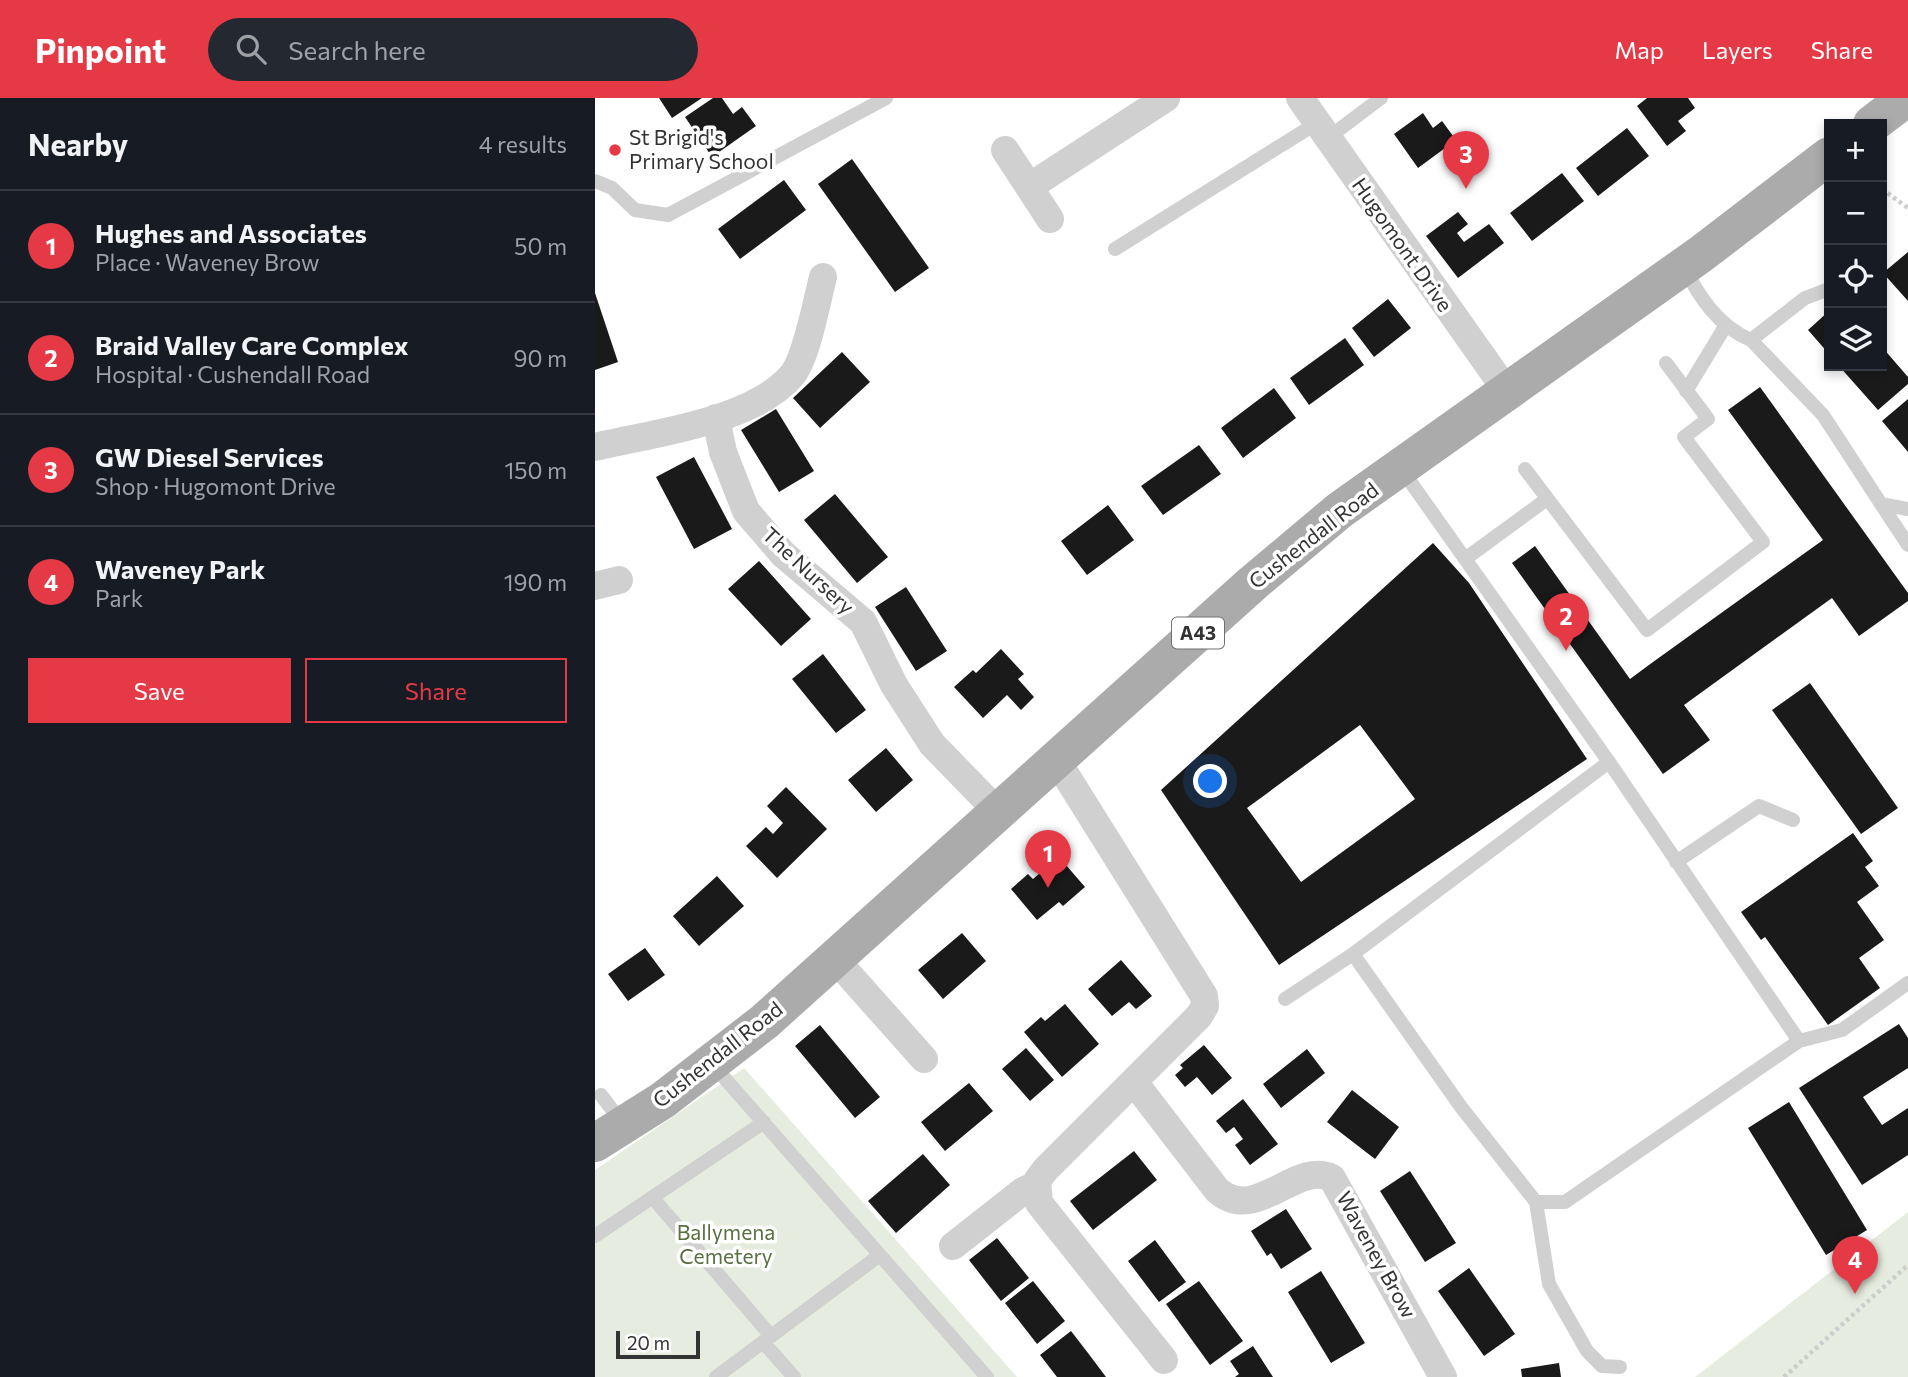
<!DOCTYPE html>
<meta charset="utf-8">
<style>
:root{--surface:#171b24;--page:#242831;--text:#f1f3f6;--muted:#9ea1a6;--line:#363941;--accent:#e63946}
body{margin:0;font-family:Commissioner,sans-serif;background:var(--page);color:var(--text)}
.controls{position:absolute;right:21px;top:21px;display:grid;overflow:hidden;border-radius:0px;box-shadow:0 4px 10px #0003}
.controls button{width:63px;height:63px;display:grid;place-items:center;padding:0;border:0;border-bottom:2px solid var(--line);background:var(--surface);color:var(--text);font:35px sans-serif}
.scale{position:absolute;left:21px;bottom:18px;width:84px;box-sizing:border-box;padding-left:7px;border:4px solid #333;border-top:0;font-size:19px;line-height:24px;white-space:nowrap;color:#333;-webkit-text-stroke:5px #fff;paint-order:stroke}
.you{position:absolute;left:616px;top:684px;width:24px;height:24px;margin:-18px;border:5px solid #fff;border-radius:50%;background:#1a73e8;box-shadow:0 0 0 10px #1a73e833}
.badge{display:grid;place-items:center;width:46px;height:46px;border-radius:50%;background:var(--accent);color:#fff;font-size:23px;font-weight:700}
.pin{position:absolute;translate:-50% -58px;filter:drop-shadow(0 2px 4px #0008)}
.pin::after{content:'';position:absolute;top:37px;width:24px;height:21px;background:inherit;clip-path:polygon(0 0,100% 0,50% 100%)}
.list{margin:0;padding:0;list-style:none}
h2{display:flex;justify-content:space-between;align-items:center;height:91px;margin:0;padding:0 28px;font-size:30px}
h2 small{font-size:23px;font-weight:400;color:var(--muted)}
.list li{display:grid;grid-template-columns:46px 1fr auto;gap:21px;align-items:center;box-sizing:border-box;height:112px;padding:0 28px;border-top:2px solid var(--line)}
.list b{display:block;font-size:26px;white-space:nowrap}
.list p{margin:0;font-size:23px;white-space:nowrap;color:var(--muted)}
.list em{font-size:23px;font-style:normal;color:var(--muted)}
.actions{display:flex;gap:14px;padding:21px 28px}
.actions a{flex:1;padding:16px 0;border:2px solid var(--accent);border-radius:0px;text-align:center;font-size:24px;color:var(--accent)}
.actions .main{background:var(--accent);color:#fff}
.icon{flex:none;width:38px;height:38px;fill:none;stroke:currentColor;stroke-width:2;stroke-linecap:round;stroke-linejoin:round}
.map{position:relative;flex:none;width:1313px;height:1279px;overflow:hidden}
header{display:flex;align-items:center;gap:42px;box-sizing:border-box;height:98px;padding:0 35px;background:var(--accent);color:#fff}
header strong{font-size:33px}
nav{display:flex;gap:38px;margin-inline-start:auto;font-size:24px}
.search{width:490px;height:63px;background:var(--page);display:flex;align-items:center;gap:18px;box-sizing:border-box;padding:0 24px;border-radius:38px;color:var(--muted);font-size:26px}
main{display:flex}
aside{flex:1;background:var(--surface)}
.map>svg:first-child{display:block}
.green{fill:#e6ecdf}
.building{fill:#1a1a1a;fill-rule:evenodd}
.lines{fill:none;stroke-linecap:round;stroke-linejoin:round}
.path{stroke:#cdcdcd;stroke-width:4.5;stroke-dasharray:3.5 3.5;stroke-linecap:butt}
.service{stroke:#d0d0d0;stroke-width:14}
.minor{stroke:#d0d0d0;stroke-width:28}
.primary{stroke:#ababab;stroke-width:38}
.poi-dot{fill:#e63946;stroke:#fff;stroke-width:2.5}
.labels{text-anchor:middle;stroke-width:7;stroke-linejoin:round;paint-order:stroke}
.shield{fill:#fff;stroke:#707070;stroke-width:2}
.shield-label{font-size:19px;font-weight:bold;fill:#333}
.poi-label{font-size:21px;fill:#333;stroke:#fff;text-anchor:start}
.street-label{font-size:21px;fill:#333;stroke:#fff}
.park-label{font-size:21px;fill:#56703f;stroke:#fff}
</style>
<header>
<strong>Pinpoint</strong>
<div class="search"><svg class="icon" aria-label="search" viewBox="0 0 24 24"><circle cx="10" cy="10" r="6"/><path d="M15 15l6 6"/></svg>Search here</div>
<nav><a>Map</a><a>Layers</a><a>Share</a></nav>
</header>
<main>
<aside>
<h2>Nearby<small>4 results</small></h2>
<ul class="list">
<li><span class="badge">1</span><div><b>Hughes and Associates</b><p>Place · Waveney Brow</p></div><em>50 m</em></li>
<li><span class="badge">2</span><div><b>Braid Valley Care Complex</b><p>Hospital · Cushendall Road</p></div><em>90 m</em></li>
<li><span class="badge">3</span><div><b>GW Diesel Services</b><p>Shop · Hugomont Drive</p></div><em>150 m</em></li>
<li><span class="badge">4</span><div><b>Waveney Park</b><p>Park</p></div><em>190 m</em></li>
</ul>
<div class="actions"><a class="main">Save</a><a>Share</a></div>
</aside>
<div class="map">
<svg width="1313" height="1279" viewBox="0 0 1313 1279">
<rect width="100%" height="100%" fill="#fff"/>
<path class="green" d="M149 970 422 1279H0V1072Z
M1313 1114V1279H1100Z"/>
<path class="building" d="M64 0H107L77 20Z
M118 0H127L138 16 147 9 161 28 117 59 90 19Z
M1052 0H1093L1100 10 1083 23 1091 33 1072 48 1042 8Z
M828 15 838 30 847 23 861 42 823 70 799 36Z
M1032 30 1054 58 1003 98 981 70Z
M257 61 334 170 300 194 223 86Z
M967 75 989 103 937 143 915 115Z
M189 82 211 112 145 161 123 131Z
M863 114 873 126 862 135 869 144 894 126 909 145 863 180 831 138Z
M1313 154V203L1288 175Z
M0 195 23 264 0 272Z
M793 201 816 230 779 259 757 230Z
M1234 213V256L1213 232Z
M750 240 769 267 714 307 695 280Z
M1287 249 1313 279V286L1283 312 1244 268H1287Z
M247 254 275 284 225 330 198 300Z
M1165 289 1313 495V503L1264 538 1237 500 1089 607 1115 642 1068 676 917 465 940 448 1035 581 1058 564 1228 442 1133 312Z
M679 290 701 320 648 360 626 330Z
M1313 301V354L1287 323Z
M181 311 219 373 184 394 146 332Z
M604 347 626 376 568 417 546 388Z
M99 359 137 431 99 451 61 379Z
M240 396 293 459 262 485 209 422Z
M513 407 539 442 492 477 466 443Z
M838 445 874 485 992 661 684 867 566 692ZM765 627 820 701 706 784 652 710Z
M164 463 216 521 186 548 133 491Z
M311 489 352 553 321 573 280 509Z
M406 551 429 576 423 581 439 599 426 612 412 597 388 620 359 589 378 572 381 575Z
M228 556 271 612 241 635 197 581Z
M1215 585 1303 710 1266 736 1177 612Z
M291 650 318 682 281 714 253 682Z
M191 689 232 731 182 780 151 748 171 729 178 736 188 725 172 708Z
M1258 735 1278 763 1270 769 1284 788 1262 804 1289 842 1264 860 1285 890 1233 927 1170 839 1166 842 1146 814Z
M464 759 490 789 468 808 464 804 442 822 416 791 433 776 438 781Z
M122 778 149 808 104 848 78 818Z
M367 835 391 863 348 901 323 872Z
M50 850 70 877 33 903 13 876Z
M526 862 557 898 541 911 534 904 517 918 493 891Z
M470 906 504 946 467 979 429 934 446 919 450 923Z
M1304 926 1313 940V970L1268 999 1287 1027 1313 1010V1057L1267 1087 1204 990Z
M225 927 285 999 260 1020 200 948Z
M609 947 637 980 617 997 602 979 590 989 580 977 588 970 585 967Z
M431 950 459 982 435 1003 407 971Z
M712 951 730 975 686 1010 668 986Z
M374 985 398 1013 350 1053 326 1024Z
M757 992 804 1029 780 1061 732 1024Z
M648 1001 683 1046 655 1067 640 1047 648 1041 639 1029 631 1035 621 1023Z
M1194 1004 1272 1132 1231 1157 1153 1030Z
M539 1053 562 1082 498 1132 475 1103Z
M328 1056 355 1087 301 1135 273 1103Z
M815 1073 861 1145 830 1164 785 1093Z
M691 1111 717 1151 686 1171 676 1155 672 1158 656 1133Z
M402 1140 434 1180 406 1203 374 1162Z
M560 1142 591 1184 564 1204 533 1163Z
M874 1170 920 1236 889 1258 843 1193Z
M726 1173 770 1245 736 1265 693 1194Z
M438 1183 470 1223 442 1246 410 1205Z
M604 1183 648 1243 615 1267 571 1206Z
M476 1233 493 1255 511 1279H462L445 1257Z
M658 1248 678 1279H640L644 1276 635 1263Z
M964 1265 966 1279H927L926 1271Z"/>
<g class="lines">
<path class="path" d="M1287 91 1313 110
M1189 1279 1313 1167"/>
<path class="service" d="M733 40 786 0
M0 83 17 90 40 112 73 117 291 0
M520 151 722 25
M1089 169C1104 199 1124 229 1156 242L1228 317 1286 406 1313 411
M1156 242 1210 200 1234 191
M1091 293 1131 227
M930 371 1052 532 1168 444 1089 339 1113 321 1071 265
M807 372 1014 664 1204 943 1247 932 1313 885
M1286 406 1313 447
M870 461 952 401
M1081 764 1164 708 1198 722
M758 856 866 1009 941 1104 954 1186 992 1253 1007 1268 1025 1269
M690 901 758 856 1014 664
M118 967 392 1279
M6 997 28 1026
M58 1100 176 1238
M941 1104H970L1204 943
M0 1138 169 1024
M168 1244 199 1279
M121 1279 285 1157"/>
<path class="minor" d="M705 0 911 292
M410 52 455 121
M434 89 571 0
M121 320 128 354 151 413 188 456 268 524 299 587 337 646 404 715
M0 349C58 335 159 324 198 276 212 258 222 202 228 179
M0 488 24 482
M462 663 609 898 610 908 604 918 450 1072 442 1083 444 1105 569 1262
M240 861 329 961
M539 984 622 1092C661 1127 700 1062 737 1080L848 1279
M358 1148 428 1093 441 1087"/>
<path class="primary" d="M1277 26 1311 0
M0 1045 68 1002 169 924 658 485 745 412 1106 156 1234 58"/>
</g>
<circle class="poi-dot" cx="20" cy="52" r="7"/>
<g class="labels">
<rect class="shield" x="577" y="519.5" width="52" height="31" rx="5"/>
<g class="shield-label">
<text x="603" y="542">A43</text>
</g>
<g class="poi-label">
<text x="34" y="47">St Brigid's<tspan x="34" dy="24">Primary School</tspan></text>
</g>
<g class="street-label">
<text transform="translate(807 147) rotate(55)" y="7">Hugomont Drive</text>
<text transform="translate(719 438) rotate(-38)" y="7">Cushendall Road</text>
<text transform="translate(213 473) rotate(43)" y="7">The Nursery</text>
<text transform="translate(123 957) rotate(-38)" y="7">Cushendall Road</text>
<text transform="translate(781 1157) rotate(61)" y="7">Waveney Brow</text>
</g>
<g class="park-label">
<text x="131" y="1142">Ballymena<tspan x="131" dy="24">Cemetery</tspan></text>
</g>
</g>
</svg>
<div class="controls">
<button>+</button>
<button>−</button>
<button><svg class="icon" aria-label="locate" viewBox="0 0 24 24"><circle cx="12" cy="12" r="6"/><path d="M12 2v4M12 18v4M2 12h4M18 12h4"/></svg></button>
<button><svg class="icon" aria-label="layers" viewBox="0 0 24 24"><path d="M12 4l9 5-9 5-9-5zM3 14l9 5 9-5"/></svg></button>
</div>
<div class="scale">20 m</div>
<div class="you"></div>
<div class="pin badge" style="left:453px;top:790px">1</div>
<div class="pin badge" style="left:971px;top:553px">2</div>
<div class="pin badge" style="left:871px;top:91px">3</div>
<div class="pin badge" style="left:1260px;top:1196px">4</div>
</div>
</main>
